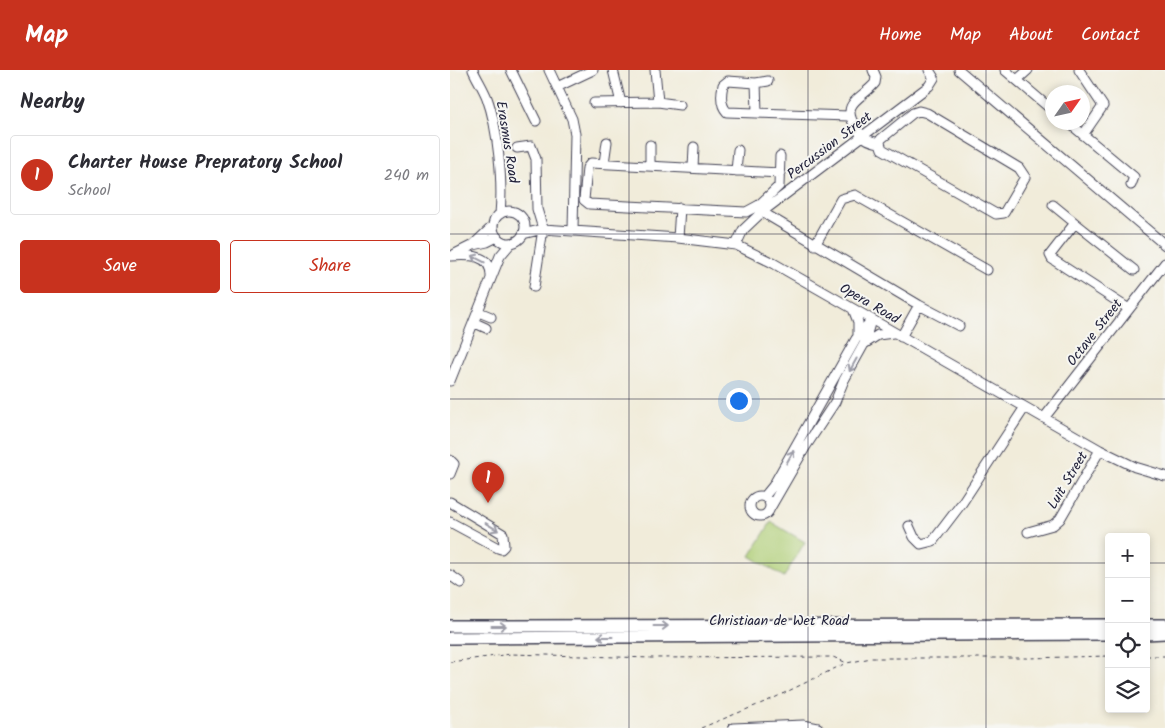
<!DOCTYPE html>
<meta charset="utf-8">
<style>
:root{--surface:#fff;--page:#f2f2f3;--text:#2b2b33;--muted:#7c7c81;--line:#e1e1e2;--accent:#c8321e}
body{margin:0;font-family:Kalam,sans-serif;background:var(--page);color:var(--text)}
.controls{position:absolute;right:15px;bottom:15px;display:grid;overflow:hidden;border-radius:5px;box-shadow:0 2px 8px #0003}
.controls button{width:45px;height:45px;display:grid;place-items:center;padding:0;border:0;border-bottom:1px solid var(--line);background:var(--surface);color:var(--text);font:25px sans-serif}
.compass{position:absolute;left:595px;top:15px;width:45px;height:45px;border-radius:50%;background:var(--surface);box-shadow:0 2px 8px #0003;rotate:56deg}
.you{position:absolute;left:288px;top:330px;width:18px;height:18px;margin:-12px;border:4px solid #fff;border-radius:50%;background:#1a73e8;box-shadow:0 0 0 8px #1a73e833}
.badge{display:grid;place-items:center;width:32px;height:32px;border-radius:50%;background:var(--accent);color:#fff;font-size:16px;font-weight:700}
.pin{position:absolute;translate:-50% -41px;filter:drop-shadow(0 1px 2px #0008)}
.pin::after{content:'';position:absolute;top:26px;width:18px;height:15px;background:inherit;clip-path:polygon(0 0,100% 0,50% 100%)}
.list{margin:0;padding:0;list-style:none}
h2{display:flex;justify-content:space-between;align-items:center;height:65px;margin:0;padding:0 20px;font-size:21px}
h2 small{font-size:16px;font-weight:400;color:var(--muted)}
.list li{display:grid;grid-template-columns:32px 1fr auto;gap:15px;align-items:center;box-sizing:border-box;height:80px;margin:0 10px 10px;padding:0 10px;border:1px solid var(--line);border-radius:5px}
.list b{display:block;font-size:19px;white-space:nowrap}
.list p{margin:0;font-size:16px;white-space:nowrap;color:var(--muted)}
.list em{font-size:16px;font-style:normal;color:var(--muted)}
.actions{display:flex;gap:10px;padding:15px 20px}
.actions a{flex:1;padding:11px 0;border:1px solid var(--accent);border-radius:5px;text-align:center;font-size:18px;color:var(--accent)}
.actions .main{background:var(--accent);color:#fff}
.icon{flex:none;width:28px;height:28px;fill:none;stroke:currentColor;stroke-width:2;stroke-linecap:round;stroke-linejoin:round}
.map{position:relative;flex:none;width:715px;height:658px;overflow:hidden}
header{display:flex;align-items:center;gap:30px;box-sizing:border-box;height:70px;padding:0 25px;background:var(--accent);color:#fff}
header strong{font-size:24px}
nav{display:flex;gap:28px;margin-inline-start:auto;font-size:18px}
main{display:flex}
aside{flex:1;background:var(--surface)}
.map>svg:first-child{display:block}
.green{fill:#aecd74;stroke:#687858}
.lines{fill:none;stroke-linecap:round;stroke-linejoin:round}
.minor-casing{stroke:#414053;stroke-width:11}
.major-casing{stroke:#414053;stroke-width:14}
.path{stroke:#414053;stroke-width:1;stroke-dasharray:4 4;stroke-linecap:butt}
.minor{stroke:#fff;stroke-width:9}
.major{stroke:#fff;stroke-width:11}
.oneway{stroke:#9c9ca7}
.grid{fill:none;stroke:#22223b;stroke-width:1;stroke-opacity:0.55}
.labels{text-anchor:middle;stroke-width:4;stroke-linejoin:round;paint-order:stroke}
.street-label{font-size:14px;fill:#22223b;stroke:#f6f6f2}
</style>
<header>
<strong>Map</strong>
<nav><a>Home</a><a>Map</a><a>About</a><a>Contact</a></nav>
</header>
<main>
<aside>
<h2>Nearby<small></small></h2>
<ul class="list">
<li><span class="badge">1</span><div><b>Charter House Prepratory School</b><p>School</p></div><em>240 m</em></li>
</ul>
<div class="actions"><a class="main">Save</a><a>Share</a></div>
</aside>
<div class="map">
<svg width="715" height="658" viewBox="0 0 715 658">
<rect width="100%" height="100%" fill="#f6f6f2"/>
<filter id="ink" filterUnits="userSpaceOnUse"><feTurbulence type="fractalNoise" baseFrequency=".02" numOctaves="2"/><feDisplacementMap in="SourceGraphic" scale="10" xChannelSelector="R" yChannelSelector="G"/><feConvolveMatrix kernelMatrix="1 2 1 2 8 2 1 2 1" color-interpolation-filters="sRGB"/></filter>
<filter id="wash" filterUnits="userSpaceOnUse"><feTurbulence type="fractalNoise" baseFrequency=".0096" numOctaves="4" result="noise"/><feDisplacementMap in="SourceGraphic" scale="20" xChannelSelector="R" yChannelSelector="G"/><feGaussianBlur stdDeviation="1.12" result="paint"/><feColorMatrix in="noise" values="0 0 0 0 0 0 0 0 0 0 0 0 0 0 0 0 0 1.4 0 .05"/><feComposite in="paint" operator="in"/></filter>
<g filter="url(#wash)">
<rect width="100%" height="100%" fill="#f1ecda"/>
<path class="green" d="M321 452 355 472 334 507 300 486Z"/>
</g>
<g filter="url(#ink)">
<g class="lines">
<defs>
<path id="minor" d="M23 0C27 9 33 18 37 28 48 58 53 112 50 144
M61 0 86 51
M99 0 122 49 125 64 123 160
M163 0 171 33
M205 0 208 32
M423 0 426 7 425 13C412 29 390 32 405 56 412 67 417 71 430 73L432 79 546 144 554 143 575 107 569 98 477 43 469 41 463 43 431 69 430 73
M509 0 715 175
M555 0 602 40
M629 0 653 36 633 65
M567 10 578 0
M306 13 278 11 273 15C271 24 270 35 277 42L399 46
M107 17 143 0
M144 33 208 32 230 35
M307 42 306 13 318 11
M618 52 684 107 681 115
M67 78 81 76 86 89 87 139 93 159 84 217
M154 93 157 72
M200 96V75
M243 98 244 77
M286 101 288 80
M330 103 141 93 137 98 134 130 139 134 296 142 309 135 329 116 330 86
M603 135 625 153
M43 157a16 16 0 1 1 32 0a16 16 0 1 1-32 0Z
M312 142 469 235 509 256
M73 164 93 159 228 168 286 175 323 193 650 380 685 397 715 406
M228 168 230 138
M24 175 37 172 47 167
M286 175 293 160 312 142 479 16 484 8 479 0
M365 175 391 129 405 125 537 200
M5 184 23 175 43 156
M0 186C17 185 42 183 41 207
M403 239 408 252V267
M679 239 602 189 600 185 625 153 684 200
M29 242 41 247
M25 253 36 258
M451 267 469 235
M414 274 428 265 443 263
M0 311 50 186 61 173
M594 348 715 193
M0 390 4 394 0 404
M300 436a10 10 0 1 1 20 0a10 10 0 1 1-20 0Z
M314 427 323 416 406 269 418 254
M0 432 53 464 54 476 51 479 48 478 0 452
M319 440 356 376 385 332 394 310 414 274 421 250
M459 456 464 467 471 474 483 471 512 433 575 337
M578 462 603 455 610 449 650 380
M0 505 11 513
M283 658 353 655 368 658"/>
<path id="major" d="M696 555H715
M0 556 659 555
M696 564 715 563
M0 568 659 564"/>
</defs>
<use href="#minor" class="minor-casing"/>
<use href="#major" class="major-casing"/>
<path class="path" d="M696 586H715
M0 592 61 584 202 588 383 587 397 593 421 588H578L659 586
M251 658 322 629 396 593"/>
<use href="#minor" class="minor"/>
<use href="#major" class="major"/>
</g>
<defs><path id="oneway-shaft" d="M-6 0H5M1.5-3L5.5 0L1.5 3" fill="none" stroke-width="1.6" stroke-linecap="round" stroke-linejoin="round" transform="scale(1.25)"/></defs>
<g class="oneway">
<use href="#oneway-shaft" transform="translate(28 189) rotate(-153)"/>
<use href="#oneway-shaft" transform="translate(403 295) rotate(119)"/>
<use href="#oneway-shaft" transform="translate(340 387) rotate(-61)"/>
<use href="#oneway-shaft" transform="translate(42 457) rotate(31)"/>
<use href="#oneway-shaft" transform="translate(49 556)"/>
<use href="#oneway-shaft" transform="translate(211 556)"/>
<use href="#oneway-shaft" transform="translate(155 567) rotate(-180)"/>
</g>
</g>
<path class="grid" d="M179 0V658M358 0V658M536 0V658M0 164H715M0 329H715M0 493H659M696 493H715"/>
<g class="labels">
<g class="street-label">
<text transform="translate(58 72) rotate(81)" y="5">Erasmus Road</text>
<text transform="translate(379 75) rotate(-37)" y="5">Percussion Street</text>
<text transform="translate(420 233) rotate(30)" y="5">Opera Road</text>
<text transform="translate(644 262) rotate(-52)" y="5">Octave Street</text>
<text transform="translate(617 410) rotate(-59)" y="5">Luit Street</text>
<text x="329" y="555">Christiaan de Wet Road</text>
</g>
</g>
</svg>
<div class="controls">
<button>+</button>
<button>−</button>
<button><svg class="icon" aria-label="locate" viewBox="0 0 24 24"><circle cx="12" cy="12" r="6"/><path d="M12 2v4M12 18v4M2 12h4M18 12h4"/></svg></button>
<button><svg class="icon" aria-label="layers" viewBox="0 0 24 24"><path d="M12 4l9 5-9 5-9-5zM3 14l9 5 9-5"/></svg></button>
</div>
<svg class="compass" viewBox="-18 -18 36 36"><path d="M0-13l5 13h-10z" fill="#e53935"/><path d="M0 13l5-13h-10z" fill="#7c7c81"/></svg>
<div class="you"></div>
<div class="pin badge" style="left:38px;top:433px">1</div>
</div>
</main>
